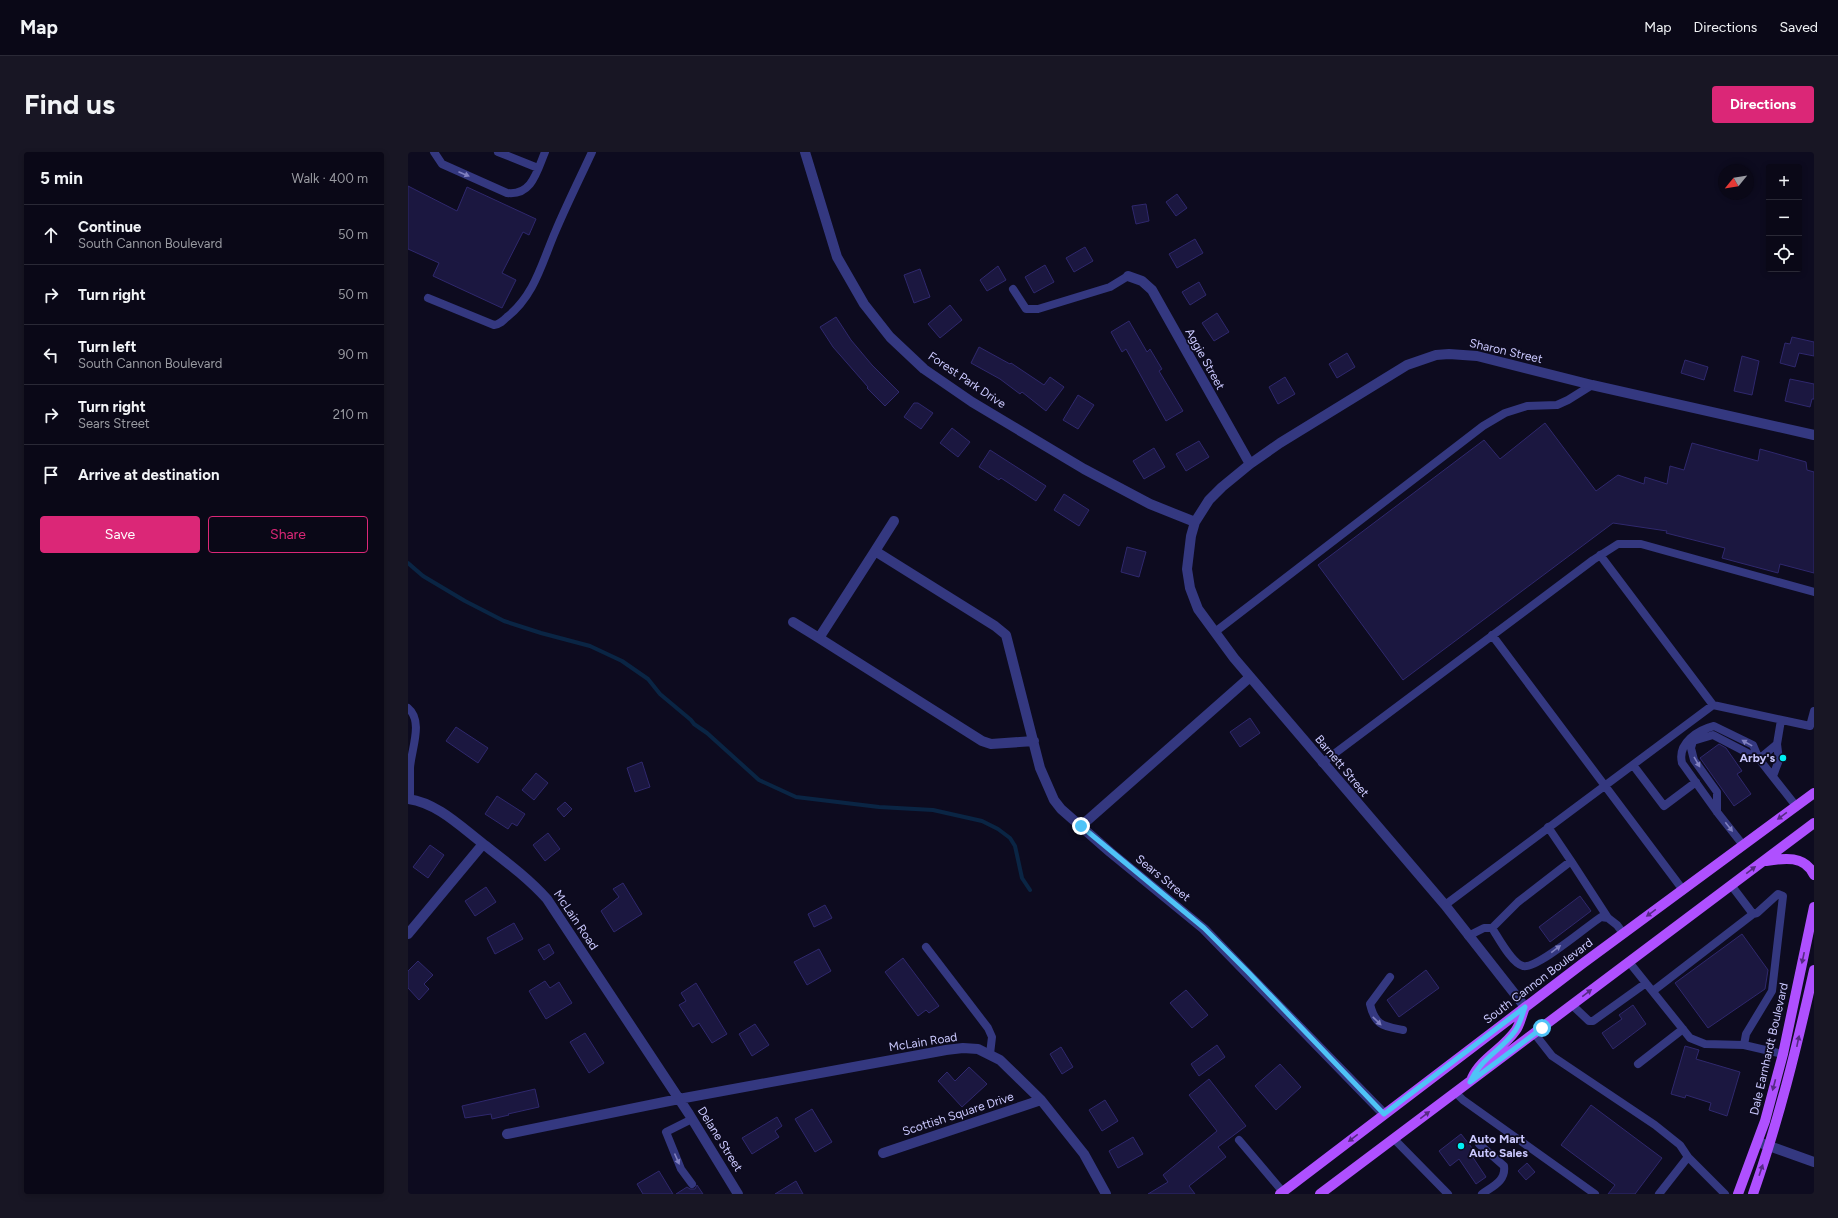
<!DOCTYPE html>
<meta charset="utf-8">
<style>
:root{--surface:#0a0817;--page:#181624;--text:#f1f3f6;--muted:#999aa1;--line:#2a2936;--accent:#db2777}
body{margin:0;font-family:Figtree,sans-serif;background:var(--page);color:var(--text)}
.controls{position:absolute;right:12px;top:12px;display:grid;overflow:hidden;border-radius:4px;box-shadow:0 2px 6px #0003}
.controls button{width:36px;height:36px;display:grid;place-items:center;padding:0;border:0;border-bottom:1px solid var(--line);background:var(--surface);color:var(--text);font:20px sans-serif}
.compass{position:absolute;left:1310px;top:12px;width:36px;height:36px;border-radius:50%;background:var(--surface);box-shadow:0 2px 6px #0003;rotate:240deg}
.stop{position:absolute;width:12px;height:12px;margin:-9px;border:3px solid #4fc3f7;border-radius:50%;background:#fff}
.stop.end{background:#4fc3f7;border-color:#fff;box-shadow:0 1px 4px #0008}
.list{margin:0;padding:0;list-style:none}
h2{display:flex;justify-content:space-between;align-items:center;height:52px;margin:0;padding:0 16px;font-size:17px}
h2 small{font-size:13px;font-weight:400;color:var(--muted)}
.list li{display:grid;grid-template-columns:26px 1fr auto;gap:12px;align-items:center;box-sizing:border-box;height:60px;padding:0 16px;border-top:1px solid var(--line)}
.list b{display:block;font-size:15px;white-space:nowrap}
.list p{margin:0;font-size:13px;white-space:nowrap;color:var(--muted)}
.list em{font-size:13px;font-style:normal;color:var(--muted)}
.actions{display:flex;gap:8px;padding:12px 16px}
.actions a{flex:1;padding:9px 0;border:1px solid var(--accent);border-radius:4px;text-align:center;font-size:14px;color:var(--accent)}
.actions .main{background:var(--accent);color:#fff}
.icon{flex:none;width:22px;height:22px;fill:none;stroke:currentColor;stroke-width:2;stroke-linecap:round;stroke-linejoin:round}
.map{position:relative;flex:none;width:1406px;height:1042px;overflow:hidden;border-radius:4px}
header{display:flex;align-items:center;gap:24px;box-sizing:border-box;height:56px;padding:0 20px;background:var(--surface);border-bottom:1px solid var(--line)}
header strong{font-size:19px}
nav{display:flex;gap:22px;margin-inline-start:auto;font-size:14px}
.intro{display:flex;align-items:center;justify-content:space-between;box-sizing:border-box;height:96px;padding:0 24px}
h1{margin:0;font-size:28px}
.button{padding:10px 18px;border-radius:4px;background:var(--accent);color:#fff;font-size:14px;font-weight:700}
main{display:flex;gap:24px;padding:0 24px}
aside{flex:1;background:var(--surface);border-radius:4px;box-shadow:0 2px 6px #0003}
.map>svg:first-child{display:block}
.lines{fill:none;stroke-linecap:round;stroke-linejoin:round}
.stream{stroke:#0a2544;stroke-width:4}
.building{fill:#1b1740;stroke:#2f286d}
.lane{stroke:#343880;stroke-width:8}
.street{stroke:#343880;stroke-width:10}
.primary{stroke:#af50ff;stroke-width:10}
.oneway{fill:#8080c0}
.oneway2{fill:#562a84}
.route{stroke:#4fc3f7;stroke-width:5}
.poi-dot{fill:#00f0f4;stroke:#0d0b1f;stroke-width:1.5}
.labels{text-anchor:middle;stroke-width:3.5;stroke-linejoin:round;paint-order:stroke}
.street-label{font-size:12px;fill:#cbc9ff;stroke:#0d0b1f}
.poi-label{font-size:12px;font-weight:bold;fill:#cbc9ff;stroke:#0d0b1f;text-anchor:end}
</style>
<header>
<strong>Map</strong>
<nav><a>Map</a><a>Directions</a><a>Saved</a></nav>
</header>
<div class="intro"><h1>Find us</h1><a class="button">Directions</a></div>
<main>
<aside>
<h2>5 min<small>Walk · 400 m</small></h2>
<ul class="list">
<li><svg class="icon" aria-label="ahead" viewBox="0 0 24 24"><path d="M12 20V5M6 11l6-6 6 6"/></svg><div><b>Continue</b><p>South Cannon Boulevard</p></div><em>50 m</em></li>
<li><svg class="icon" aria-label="right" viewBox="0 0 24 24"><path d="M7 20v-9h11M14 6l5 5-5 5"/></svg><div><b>Turn right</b></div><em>50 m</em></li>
<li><svg class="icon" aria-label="left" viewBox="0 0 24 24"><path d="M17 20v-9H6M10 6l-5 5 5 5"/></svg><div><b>Turn left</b><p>South Cannon Boulevard</p></div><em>90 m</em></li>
<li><svg class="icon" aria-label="right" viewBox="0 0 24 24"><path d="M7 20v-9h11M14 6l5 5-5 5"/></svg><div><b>Turn right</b><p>Sears Street</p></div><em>210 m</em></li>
<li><svg class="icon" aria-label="arrive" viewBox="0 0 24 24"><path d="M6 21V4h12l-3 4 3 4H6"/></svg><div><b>Arrive at destination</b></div></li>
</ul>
<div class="actions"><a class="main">Save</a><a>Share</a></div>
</aside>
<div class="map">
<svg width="1406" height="1042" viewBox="0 0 1406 1042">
<rect width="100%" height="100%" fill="#0d0b1f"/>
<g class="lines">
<path class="stream" d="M0 411 15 424 57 449 96 469 133 481 182 494 214 509 240 527 252 542 283 568 286 572 299 581 351 628 388 645 471 655 525 658 574 669 590 677 602 686 607 694 614 726 622 738"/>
</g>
<path class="building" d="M0 34 49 59 59 35 128 67 121 83 115 80 94 121 108 128 94 156 25 124 31 111 0 97Z
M769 42 779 56 768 64 758 50Z
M738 52 741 69 728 72 724 54Z
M787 87 795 101 769 116 761 102Z
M677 95 685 109 666 120 658 106Z
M637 113 646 130 626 141 617 125Z
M590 114 598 128 579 139 572 128Z
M512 117 522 145 506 151 496 123Z
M791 130 798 143 782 153 774 140Z
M542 153 554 168 532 186 520 172Z
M809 161 821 180 806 189 794 171Z
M428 165 443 188 464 213 491 240 477 254 459 236 460 235 425 195 412 175Z
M721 169 739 200 742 197 754 217 751 219 775 259 758 269 718 197 714 200 703 180Z
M1384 185 1406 190V204L1391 201 1387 215 1372 211 1377 191 1382 192Z
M571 195 602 212 603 211 636 233 642 225 656 235 638 259 614 240 612 242 592 227 563 211Z
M939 201 947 215 929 226 921 212Z
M1334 204 1351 209 1344 243 1326 239Z
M1277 208 1300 215 1296 228 1273 221Z
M877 225 887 242 870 252 861 235Z
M1382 227 1406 232V247H1404L1402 255 1377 249Z
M670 243 686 253 670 277 655 268Z
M506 251H510L525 261 513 277 496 265Z
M1137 271 1188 339 1210 323 1236 332 1237 325 1259 332 1262 314 1276 318 1284 291 1350 309 1352 297 1398 310 1399 318 1406 320V421L1372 412 1370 421 1314 406 1317 396 1258 381 1259 379 1205 371 995 528 910 413 1076 288 1092 307Z
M544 276 562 290 550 305 532 291Z
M791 289 801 305 778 319 768 302Z
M746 296 757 315 736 327 725 309Z
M582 298 638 334 628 349 593 326 591 328 571 315Z
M656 342 681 358 671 374 646 358Z
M719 395 738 400 731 425 713 420Z
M842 566 852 581 832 595 822 580Z
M48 575 80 596 70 611 38 589Z
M1311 592 1318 596 1334 619 1329 622 1343 642 1326 654 1292 606Z
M234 610 242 635 227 640 219 616Z
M128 621 140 631 126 648 114 638Z
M89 644 117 662 109 674 104 671 100 677 77 662Z
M157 650 164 657 156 665 149 657Z
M140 681 152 697 137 709 125 693Z
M22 693 36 703 20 726 5 715Z
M215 731 234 762 206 780 193 759 211 745 205 737Z
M78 735 88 750 67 764 57 749Z
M1172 744 1183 759 1142 790 1131 775Z
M417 753 424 766 406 775 400 762Z
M106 771 115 787 87 802 79 786Z
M1334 782 1360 818 1357 837 1300 876 1267 831Z
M141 792 146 801 136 808 130 798Z
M411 797 423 819 399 833 386 810Z
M495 806 531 854 521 861 518 858 510 864 477 820Z
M10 809 25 823 16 832 21 837 11 848 0 836V819Z
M1018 818 1031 836 991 865 979 848Z
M137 829 142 836 151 830 164 851 138 867 121 839Z
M288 831 319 882 304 891 291 871 285 875 271 853 278 849 273 841Z
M778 838 800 863 784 876 762 851Z
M1225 853 1238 872 1205 897 1194 881 1214 867 1211 863Z
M347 872 361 893 344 904 331 882Z
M177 881 196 911 181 921 162 890Z
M809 893 817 905 791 924 783 912Z
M1277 894 1291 898 1288 907 1332 920 1319 964 1301 958 1303 951 1278 943 1277 946 1263 942Z
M653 895 665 915 654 922 642 902Z
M872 912 893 935 868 958 847 934Z
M561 915 579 932 554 955 530 929 539 920 547 929Z
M801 927 838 974 810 995 818 1005 781 1034 787 1042H740L760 1030 755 1023 809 979 781 943Z
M127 937 131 955 100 962 101 963 84 967 83 962 57 966 54 954Z
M697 948 710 969 694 979 681 958Z
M1183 953 1254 1006 1227 1042H1200L1207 1033 1153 993Z
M404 957 424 990 407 1000 387 967Z
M369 965 374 974 367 979 371 985 344 1002 334 986Z
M1053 982 1068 1001 1064 1004 1078 1025 1068 1032 1051 1007 1042 1014 1031 999Z
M725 985 735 1002 710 1016 701 999Z
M1119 1011 1127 1020 1118 1028 1110 1019Z
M251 1019 265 1042H235L229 1032Z
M388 1029 395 1042H367Z
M289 1033 295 1042H268L279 1035 282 1037H287Z"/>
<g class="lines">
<path class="lane" d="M26 0 34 12 99 41C124 44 129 19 137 0
M90 0 130 16
M605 137 618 157H630L702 135 720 124
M20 146 86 173C92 172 95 169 99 165 127 143 134 110 148 78 159 52 172 26 184 0
M1192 403 1305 553
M807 480 1075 274 1097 261 1119 254 1149 253 1160 248 1184 233
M1084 483 1275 738
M0 556C16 569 3 598 2 616 2 626 2 637 2 648
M1369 592 1373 568
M914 611 1185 408 1210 392H1233L1406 440
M1225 613 1256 654 1288 630
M1309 660V640L1286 608 1283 596 1285 589 1305 583 1351 607 1369 592 1371 608 1365 624
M1140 675 1163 709
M1335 693 1309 660 1274 611C1269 591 1290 578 1306 574L1345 593 1351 607 1388 654
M1323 733 1345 762 1349 761 1370 742 1375 744 1364 839 1338 882 1336 893 1375 902
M1037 753 1305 553 1402 574 1406 559
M1084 776 1110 750 1163 709 1200 766 1209 773 1215 781
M1060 784 1076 776H1084C1090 785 1104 812 1115 814 1128 818 1179 774 1193 765L1200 766
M518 795 580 876 584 885 582 902
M1221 810 1282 886 1297 892 1336 893
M982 825 962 852C967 874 976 874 995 878
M1245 839 1345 762
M1164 853 1181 869H1185L1238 831
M1126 881 1144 904 1247 973 1272 993 1280 1005 1317 1042
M1230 912 1275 877
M1047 940 1055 948 1187 1042
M986 987 1040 1042
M831 988 875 1040
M1071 992 1096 1014C1098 1029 1085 1034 1074 1042
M284 1032 273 1017 258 980 284 967
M1251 1042 1280 1005"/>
<path class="street" d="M397 0 429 105 456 152 482 185 516 217 564 250 676 317 742 352 787 370
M720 124 734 129 744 138 842 312
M467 399 486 369
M385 470 411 486
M626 589 583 592 574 589 411 486 467 399 587 474 598 483 632 616 646 648 653 657 702 700 796 777 976 962
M0 647C29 651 52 674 74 691 97 709 119 725 139 747L281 962 330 1042
M673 674 842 525
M0 782 75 692
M1117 855 1037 753 826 506 790 457 782 436 779 417 783 384 787 370 801 348 814 335 842 312 872 291 999 213 1028 203 1041 202 1069 204 1184 233 1406 283
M99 982 271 947 538 898 555 896 570 897 592 908 633 948 676 1002 698 1042
M1350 990 1406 1010
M475 1001 633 948"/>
<path class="primary" d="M1358 709C1376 706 1397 703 1406 723
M1064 926C1073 906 1095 897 1108 878 1112 872 1114 863 1117 855
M872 1042 1174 812 1406 641
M912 1042 1406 671
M1330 1042 1357 969 1375 902 1406 755
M1345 1042C1371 968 1389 894 1406 818"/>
</g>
<defs><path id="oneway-solid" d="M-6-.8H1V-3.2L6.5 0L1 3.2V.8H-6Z"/></defs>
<g class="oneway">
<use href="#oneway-solid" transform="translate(56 22) rotate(23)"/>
<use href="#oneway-solid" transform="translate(1339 591) rotate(-151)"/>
<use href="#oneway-solid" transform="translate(1289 610) rotate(60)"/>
<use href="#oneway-solid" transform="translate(1321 675) rotate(52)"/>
<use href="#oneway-solid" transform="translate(1148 797) rotate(-37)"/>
<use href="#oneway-solid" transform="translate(969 869) rotate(44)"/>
<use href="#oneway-solid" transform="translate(269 1007) rotate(66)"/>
</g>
<g class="oneway2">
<use href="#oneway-solid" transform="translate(1374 664) rotate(144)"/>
<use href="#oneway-solid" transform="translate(1343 718) rotate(-37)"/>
<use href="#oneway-solid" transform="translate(1243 761) rotate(144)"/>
<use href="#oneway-solid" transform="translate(1395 806) rotate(102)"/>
<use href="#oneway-solid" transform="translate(1179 841) rotate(-37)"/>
<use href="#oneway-solid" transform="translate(1390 889) rotate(-78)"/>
<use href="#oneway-solid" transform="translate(1366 933) rotate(105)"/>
<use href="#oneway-solid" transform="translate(1017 963) rotate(-37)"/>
<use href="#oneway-solid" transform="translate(945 986) rotate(142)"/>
<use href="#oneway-solid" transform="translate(1353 1018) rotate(-71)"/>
</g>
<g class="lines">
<path class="route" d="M673 674 796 776 840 820 976 962 1117 855C1114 863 1112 872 1107 879 1093 899 1073 906 1062 930L1134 876"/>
</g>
<g class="poi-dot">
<circle cx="1375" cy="606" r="4"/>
<circle cx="1053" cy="994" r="4"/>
</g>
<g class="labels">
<g class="street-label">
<text transform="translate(1098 199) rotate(13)" y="4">Sharon Street</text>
<text transform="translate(797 207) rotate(61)" y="4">Aggie Street</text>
<text transform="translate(559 228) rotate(34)" y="4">Forest Park Drive</text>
<text transform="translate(934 614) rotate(50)" y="4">Barnett Street</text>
<text transform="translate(755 726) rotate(39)" y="4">Sears Street</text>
<text transform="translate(168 768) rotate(56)" y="4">McLain Road</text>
<text transform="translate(1130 829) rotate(-37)" y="4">South Cannon Boulevard</text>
<text transform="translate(515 890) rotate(-9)" y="4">McLain Road</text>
<text transform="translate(1361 897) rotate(-77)" y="4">Dale Earnhardt Boulevard</text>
<text transform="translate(550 962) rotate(-18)" y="4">Scottish Square Drive</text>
<text transform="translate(312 987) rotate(58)" y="4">Delane Street</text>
</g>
<g class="poi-label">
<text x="1367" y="610">Arby's</text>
<text x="1061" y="991" text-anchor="start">Auto Mart<tspan x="1061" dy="14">Auto Sales</tspan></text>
</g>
</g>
</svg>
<div class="controls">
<button>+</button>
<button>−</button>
<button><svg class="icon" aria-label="locate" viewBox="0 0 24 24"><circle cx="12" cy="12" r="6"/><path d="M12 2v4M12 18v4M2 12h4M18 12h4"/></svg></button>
</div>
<svg class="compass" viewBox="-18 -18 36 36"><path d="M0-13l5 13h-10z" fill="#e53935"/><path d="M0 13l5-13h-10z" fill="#999aa1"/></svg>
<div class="stop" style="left:1134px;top:876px"></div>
<div class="stop end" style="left:673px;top:674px"></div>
</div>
</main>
